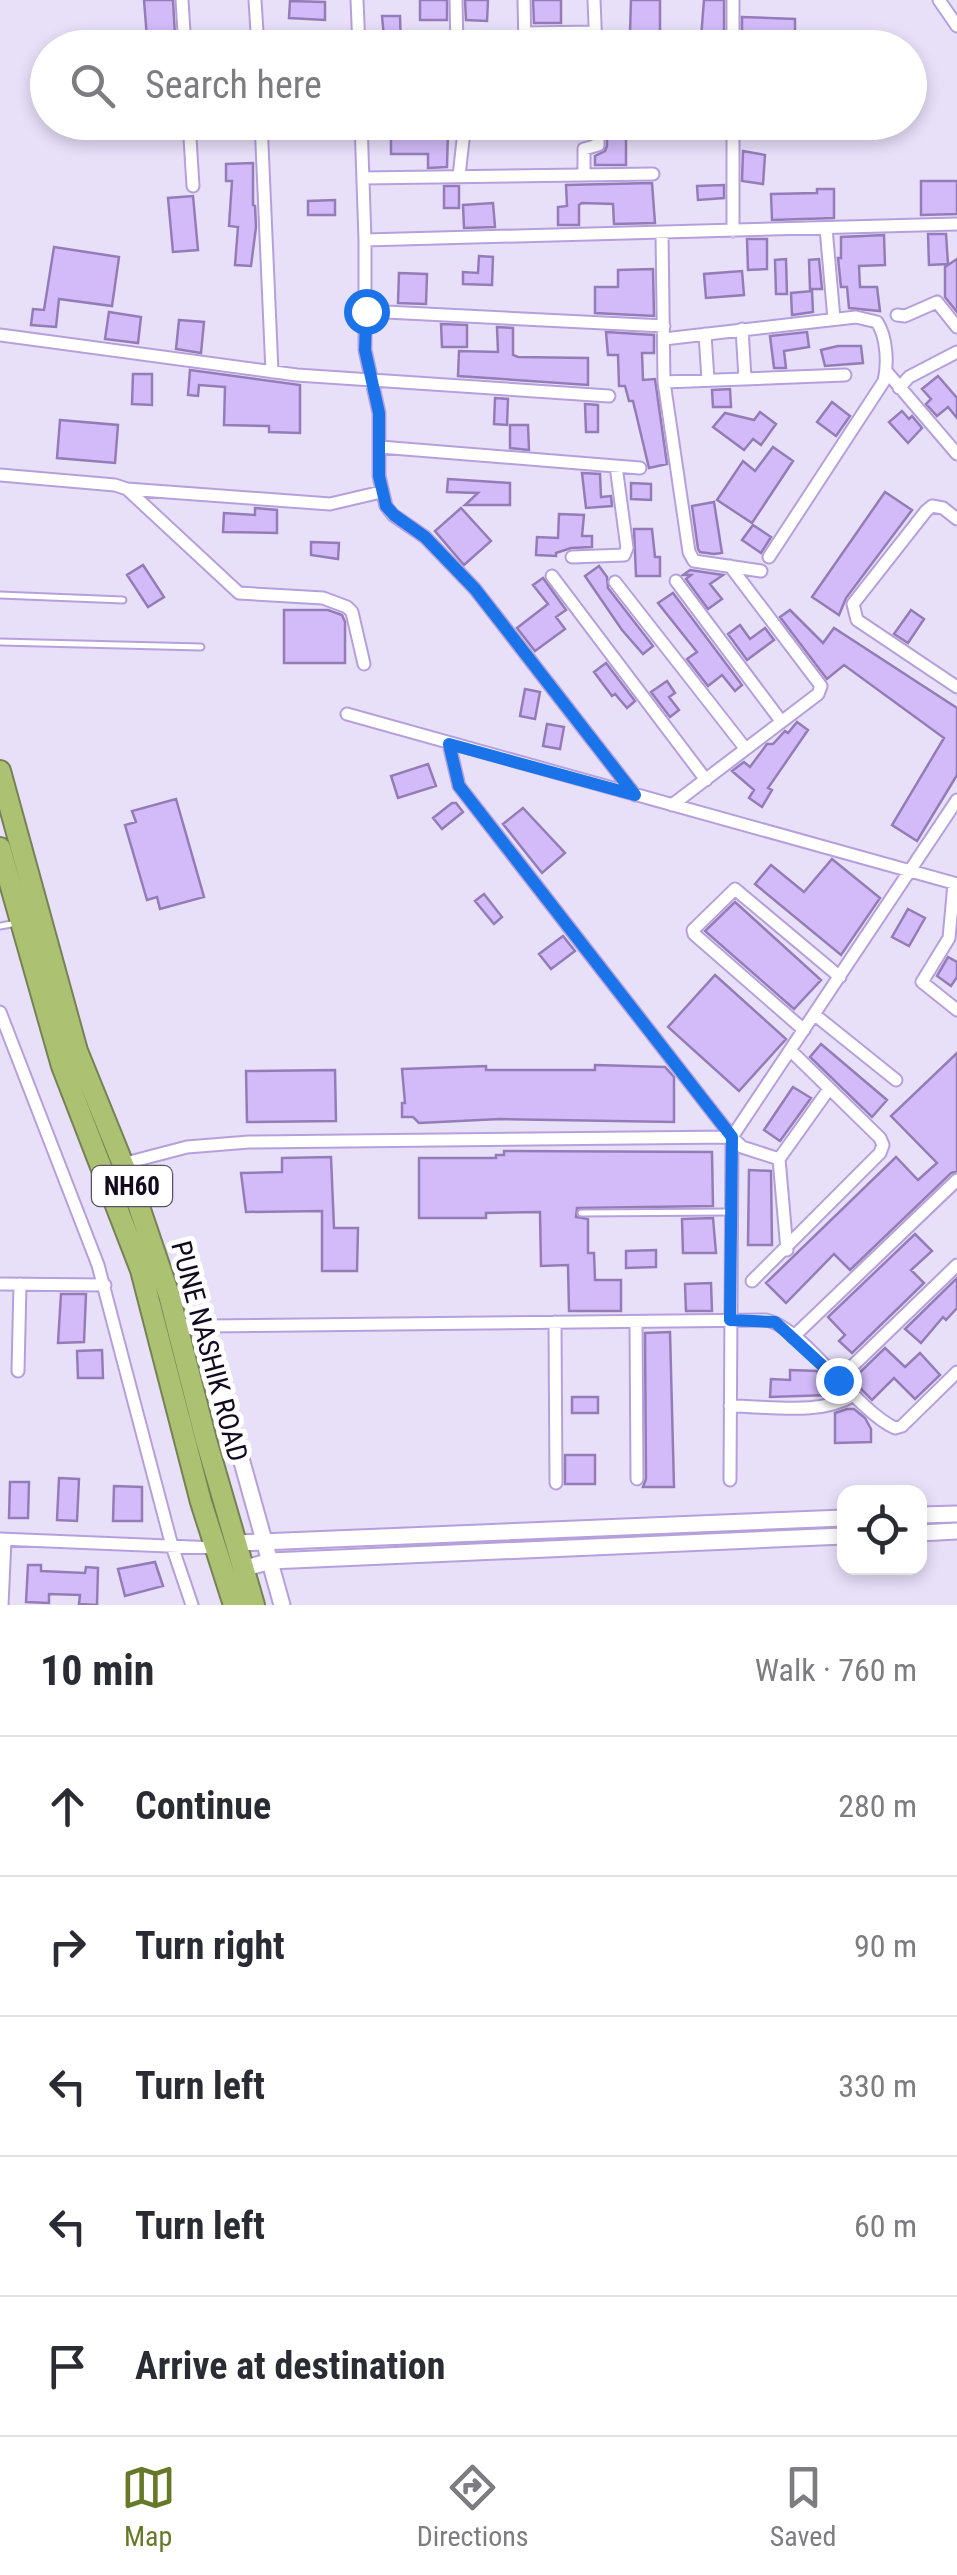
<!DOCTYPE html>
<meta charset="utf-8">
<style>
:root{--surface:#fff;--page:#f2f2f3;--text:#2b2b33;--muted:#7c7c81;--line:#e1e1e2;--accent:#667929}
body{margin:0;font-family:"Roboto Condensed",sans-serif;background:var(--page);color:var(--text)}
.controls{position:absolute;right:30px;bottom:30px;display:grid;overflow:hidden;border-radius:20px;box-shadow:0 5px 15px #0003}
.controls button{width:90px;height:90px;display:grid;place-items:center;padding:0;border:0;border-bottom:2px solid var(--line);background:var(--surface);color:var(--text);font:50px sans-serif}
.stop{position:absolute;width:30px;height:30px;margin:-22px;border:8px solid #1a73e8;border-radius:50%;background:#fff}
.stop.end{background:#1a73e8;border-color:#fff;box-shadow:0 2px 10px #0008}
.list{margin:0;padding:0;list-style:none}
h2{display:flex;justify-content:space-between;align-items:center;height:130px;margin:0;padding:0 40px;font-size:42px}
h2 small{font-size:32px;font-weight:400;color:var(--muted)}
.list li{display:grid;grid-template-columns:65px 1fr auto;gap:30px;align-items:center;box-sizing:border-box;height:140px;padding:0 40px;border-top:2px solid var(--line)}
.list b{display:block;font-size:38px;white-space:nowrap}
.list em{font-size:32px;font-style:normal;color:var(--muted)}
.icon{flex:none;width:55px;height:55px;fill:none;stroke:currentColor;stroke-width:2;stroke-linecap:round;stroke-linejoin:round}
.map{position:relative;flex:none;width:957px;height:1605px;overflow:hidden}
.search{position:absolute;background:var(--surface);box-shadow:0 5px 15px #0003;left:30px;right:30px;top:30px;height:110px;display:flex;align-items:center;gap:25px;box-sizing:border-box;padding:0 35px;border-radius:55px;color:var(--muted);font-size:38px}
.sheet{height:830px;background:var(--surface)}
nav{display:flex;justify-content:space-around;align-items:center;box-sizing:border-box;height:140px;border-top:2px solid var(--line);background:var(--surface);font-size:28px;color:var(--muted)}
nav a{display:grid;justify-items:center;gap:5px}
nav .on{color:var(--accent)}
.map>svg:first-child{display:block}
.building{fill:#d2bbf8;stroke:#947db7;stroke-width:2.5}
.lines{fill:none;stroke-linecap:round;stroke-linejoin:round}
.lane-casing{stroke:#b6a0db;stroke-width:9}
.street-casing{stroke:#b6a0db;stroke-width:15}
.secondary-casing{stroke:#b6a0db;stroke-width:19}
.highway-casing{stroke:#768255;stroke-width:24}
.lane{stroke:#fff;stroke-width:5}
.street{stroke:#fff;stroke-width:11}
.secondary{stroke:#fff;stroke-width:15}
.highway{stroke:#acc272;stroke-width:20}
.route{stroke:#1a73e8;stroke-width:12}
.labels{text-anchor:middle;stroke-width:10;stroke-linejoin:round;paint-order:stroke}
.shield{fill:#fff;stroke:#5a5462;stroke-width:2.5}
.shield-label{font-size:25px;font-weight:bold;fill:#130a1f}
.street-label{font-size:28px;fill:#130a1f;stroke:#fff}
</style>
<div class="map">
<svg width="957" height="1605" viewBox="0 0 957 1605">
<rect width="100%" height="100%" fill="#e8dff9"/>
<path class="building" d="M144 0H173L175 36 147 38Z
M420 0H447V20H420Z
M465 0H488L487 21 466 20Z
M533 0H561V23H534Z
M631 0H660V32H630Z
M704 0H724V39L701 38Z
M290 1 325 2V20L289 18Z
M382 16H400L401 48H385Z
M742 17 795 19V40H742Z
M665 36H698L697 48H665Z
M391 122H416V130L448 131 447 167 428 168V154H391Z
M607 122H635L634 133H626V165H595V156L605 151 607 146Z
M743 151 765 155 763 184 742 181Z
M253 163V205L255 206 256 227 251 266 235 265 238 227 229 226 232 181H226V164Z
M921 181H957V214L921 215Z
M652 183 655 223 614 224 613 204 582 203 579 205V225H558V207L567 206 566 185Z
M724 185V198L698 200 697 186Z
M444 186H459V208H444Z
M817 189H834V218L772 220 771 194 817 193Z
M193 196 198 250 173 252 168 198Z
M335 200V215H308V201Z
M493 203 495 227 464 228 463 205Z
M928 234H946L948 264 929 265Z
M884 235 885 265 859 266 860 287H877L880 311 849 308 847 287H841L838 258H841V237Z
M747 239H767V269L748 270Z
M54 247 119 257 112 306 59 299 56 327 31 325 33 309 44 310Z
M479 256 493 257 492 285 463 284V272L478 273Z
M786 259 787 294H776L775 260Z
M819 259 822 289H810L809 260Z
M957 259V312L945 297V267Z
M653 269 654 316 595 313V287H618V270Z
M742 271 744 295 706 298 704 274Z
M399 273 427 274 426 304 398 303Z
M812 291 813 312 792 315 791 293Z
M109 312 141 317 138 343 105 339Z
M179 320 204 322 201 353 176 349Z
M441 324 467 325V347H442Z
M497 327 513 328V355L518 357 588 358V385L458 376 459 351 498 352Z
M606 332 654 335V353H642L643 380 655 379 667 464 649 468 633 401H629L625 386H619L618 355H608Z
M807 332 809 347 784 351 786 368H774L770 336Z
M838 346H861L863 363 825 366 821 350Z
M190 370 300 385V433L269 432V426L224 425 225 387 199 385 198 396 188 395Z
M133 374H152V405L132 404Z
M938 376 957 398V418L948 407 937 416 926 404 931 399 922 389Z
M730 389 731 407H713L712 390Z
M495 398 508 399 507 425 494 424Z
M832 402 850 416 836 436 817 422Z
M585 404 598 405V432H586Z
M902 411 909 419 912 416 922 428 908 443 889 422Z
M760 412 776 424 761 445 753 439 744 450 713 427 725 413 754 420Z
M60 420 118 425 115 463 57 458Z
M510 425H528L529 450 510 448Z
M773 447 793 461 752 523 717 500 743 461 755 471Z
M582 473 600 474 601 497 611 496 612 506 586 508Z
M448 479 510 483V505H465L478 493 447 492Z
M631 483 651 484V500L631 499Z
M885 492 912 510 846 598 839 615 812 597Z
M714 502 722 553 714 554 700 552 698 549 692 506Z
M255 508 277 510V533L223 532 224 513 255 515Z
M461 508 491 541 464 565 435 531Z
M559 514 584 515 582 536H592V547L571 548 556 553V556L536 555 537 537 558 538Z
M753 525 771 537 761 553 742 540Z
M634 529H652L655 557H660V576H636Z
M311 542 339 543 338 559 311 555Z
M143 565 164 597 148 607 127 575Z
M599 566 607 577 608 588 653 646 643 654 622 630 585 576Z
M690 570 723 575 710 584 722 599 708 609 686 579 691 575H683Z
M543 578 566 610 556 617 565 629 535 651 517 628 548 604 533 585Z
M673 593 742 685 735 691 722 675 708 686 687 659 697 652 658 603Z
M284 610H328L342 615 345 622V663H284Z
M790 610 823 643 834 628 957 708V775L917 841 892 825 944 738 844 665 827 679 780 617Z
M911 610 924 619 908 643 894 634Z
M740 625 750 639 765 628 774 640 747 660 728 634Z
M606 663 635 701 627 708 615 694 612 696 594 672Z
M667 681 675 693 669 697 679 710 670 717 651 692Z
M525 689 540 692 535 719 520 716Z
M797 722 808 730 768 788 772 790 762 807 749 798 754 790 732 771 744 762 750 767 767 744H773L785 731 788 733Z
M547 724 564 727 560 749 543 746Z
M428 764 436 786 398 798 391 776Z
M176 799 204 897 160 909 157 897 147 900 125 825 136 822 132 811Z
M452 803H456L463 812 442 829 433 818Z
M523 808 565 853 542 873 503 824Z
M832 859 880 898 841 955 755 884 771 865 804 892Z
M484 894 502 917 494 924 475 901Z
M735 902 821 980 794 1009 705 931Z
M908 909 925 918 909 946 892 937Z
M563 936 575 951 551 969 539 954Z
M948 957 957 962V977L951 986 937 976Z
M715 975 786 1039 739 1091 668 1027Z
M821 1044 887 1100 872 1117 810 1057Z
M957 1053V1171L951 1173 850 1270 834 1254 786 1303 766 1283 896 1157 918 1180 937 1163 891 1116Z
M595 1065 665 1067 674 1077V1122L500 1119 419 1123 413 1117H402V1103H405L402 1069 486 1066V1070H595Z
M335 1070 336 1121 247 1122 246 1071Z
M793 1087 811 1098 780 1141 764 1130Z
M504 1151 712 1152 713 1206 577 1208 576 1217 588 1219V1253H594L595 1280H621V1311H569L568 1265 541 1266 540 1212 486 1213V1218H419V1158H496V1155H504Z
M331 1157 334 1228H358L357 1271H322V1211L246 1212 241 1173 282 1172V1158Z
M749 1170 771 1171 772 1245H748Z
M713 1218 716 1253H683L682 1219Z
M915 1234 932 1251 911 1270 924 1283 852 1353 839 1341 845 1335 828 1317Z
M656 1250V1267L626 1268V1251Z
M957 1278V1308L946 1320 943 1317 921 1343 905 1329Z
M711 1283 712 1311H686L685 1284Z
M61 1294H86L84 1342 58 1343Z
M670 1332 674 1487H643L646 1479 645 1333Z
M885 1348 905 1367 920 1353 940 1375 915 1399 894 1378 872 1400 852 1380Z
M102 1350 103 1378H78L77 1351Z
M790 1370 817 1371 822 1381 830 1384 829 1395 770 1397 771 1379 790 1380Z
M572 1397H598V1413H572Z
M847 1409H854L865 1418 871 1429V1442L835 1443V1413Z
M565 1455H595V1484H565Z
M59 1478 79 1479 77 1521 57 1520Z
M10 1482H29L28 1518H9Z
M114 1486 142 1487V1521H113Z
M155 1562 163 1586 125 1596 118 1569Z
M28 1565H41V1571L85 1573 86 1567 98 1568 97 1605 79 1604 80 1595 49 1594V1603L26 1602Z"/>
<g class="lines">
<defs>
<path id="lane" d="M0 595 123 600
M0 642 201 647
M0 926 17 923
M581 1213 728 1212"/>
<path id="street" d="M182 0 185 48
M255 0 258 48
M357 0 359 48
M456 0 457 48
M524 0 525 48
M594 0 596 48
M939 0 957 26
M524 33 595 32
M733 48V0
M189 122 193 186
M261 122 272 372
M361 122 365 240
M584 175V149L598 145V122
M459 176 465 122
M363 178 653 174
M826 228 834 319
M733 231V122
M662 233 664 382 689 552 694 561 761 571
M366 311 664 326
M897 315 905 316 937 302 957 327
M742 329 745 378
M705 334 708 380
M0 335 297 375 609 396
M664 339 856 317 877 322C887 337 888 364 884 381L769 557
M886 371 957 454
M664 382 845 375
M899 388 909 377 957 352
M380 447 640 468
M0 475 115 485 127 489 239 593 323 598 347 607 352 612 364 664
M127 489 330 504 381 492
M957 519 943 508 932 506 926 511 853 604 857 620 957 687
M572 557 624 555 627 548 616 466
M552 576 706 780
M676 581 781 721
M615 582 745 748
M347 714 957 884
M449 744 459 786 732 1137 742 1147 779 1159 787 1250
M635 795 475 589 425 537 393 515 386 506 379 476V413L365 350V240L957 224
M672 805 818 694 821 686 730 566
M954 884 949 938 922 982 957 1010
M0 1012 98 1265 172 1546 192 1605
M815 1015 896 1080
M804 1030 694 934 693 930 735 889 840 977
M779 1159 829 1089
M122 1164 187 1147 249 1142 732 1137 957 800
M752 1281 880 1153 883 1145 880 1138 790 1050
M0 1284 105 1285
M555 1322 556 1483
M636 1322 637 1479
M204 1326 766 1320C803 1327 855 1410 895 1428L902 1426 957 1372
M793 1337 957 1180
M18 1371 20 1284
M838 1380 957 1265
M730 1406C770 1406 820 1416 854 1395
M730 1480 732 1137
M0 1539 216 1548
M2 1605 5 1540"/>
<path id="secondary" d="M178 1327 204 1326 282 1605
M920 1515 957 1514
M920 1533 957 1531
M235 1543 844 1518
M243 1569 270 1561 844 1536"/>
<path id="highway" d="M0 771 77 1051 133 1189 169 1295 206 1440 254 1605
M0 848 62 1066 141 1270 201 1502 234 1605"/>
</defs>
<use href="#lane" class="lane-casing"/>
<use href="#street" class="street-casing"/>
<use href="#secondary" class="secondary-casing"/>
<use href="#highway" class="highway-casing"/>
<use href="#lane" class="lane"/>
<use href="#street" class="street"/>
<use href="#secondary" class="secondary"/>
<use href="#highway" class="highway"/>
</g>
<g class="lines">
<path class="route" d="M366 311 365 350 379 413V476L386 506 394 515 425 537 475 589 635 795 449 744 459 786 732 1137 730 1320 775 1322 838 1380"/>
</g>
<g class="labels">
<rect class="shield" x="92" y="1166" width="80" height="40" rx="8"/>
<g class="shield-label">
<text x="132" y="1195">NH60</text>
</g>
<g class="street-label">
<text transform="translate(210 1351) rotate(75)" y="10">PUNE NASHIK ROAD</text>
</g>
</g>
</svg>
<div class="controls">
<button><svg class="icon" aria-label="locate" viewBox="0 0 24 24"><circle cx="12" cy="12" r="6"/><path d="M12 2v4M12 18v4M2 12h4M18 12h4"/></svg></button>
</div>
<div class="stop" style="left:366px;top:311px"></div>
<div class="stop end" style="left:838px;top:1380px"></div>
<div class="search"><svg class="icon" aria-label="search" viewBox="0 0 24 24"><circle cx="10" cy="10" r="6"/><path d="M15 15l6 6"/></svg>Search here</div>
</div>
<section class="sheet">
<h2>10 min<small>Walk · 760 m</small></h2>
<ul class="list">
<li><svg class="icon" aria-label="ahead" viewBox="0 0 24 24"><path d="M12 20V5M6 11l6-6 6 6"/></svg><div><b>Continue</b></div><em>280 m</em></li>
<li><svg class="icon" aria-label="right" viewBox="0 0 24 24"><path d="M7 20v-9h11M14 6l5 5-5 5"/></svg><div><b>Turn right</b></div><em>90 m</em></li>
<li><svg class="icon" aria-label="left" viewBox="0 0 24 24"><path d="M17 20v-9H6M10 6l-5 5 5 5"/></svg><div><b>Turn left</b></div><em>330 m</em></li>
<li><svg class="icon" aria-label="left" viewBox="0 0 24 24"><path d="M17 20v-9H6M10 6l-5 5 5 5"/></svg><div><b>Turn left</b></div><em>60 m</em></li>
<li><svg class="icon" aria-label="arrive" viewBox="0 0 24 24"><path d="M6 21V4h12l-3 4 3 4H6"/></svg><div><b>Arrive at destination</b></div></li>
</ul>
</section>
<nav>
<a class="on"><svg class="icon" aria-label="map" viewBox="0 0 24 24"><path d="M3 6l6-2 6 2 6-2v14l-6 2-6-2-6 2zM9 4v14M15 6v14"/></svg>Map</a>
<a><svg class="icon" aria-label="directions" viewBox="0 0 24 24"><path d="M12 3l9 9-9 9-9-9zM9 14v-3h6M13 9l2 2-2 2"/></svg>Directions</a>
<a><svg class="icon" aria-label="saved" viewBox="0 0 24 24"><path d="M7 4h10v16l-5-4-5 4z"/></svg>Saved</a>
</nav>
